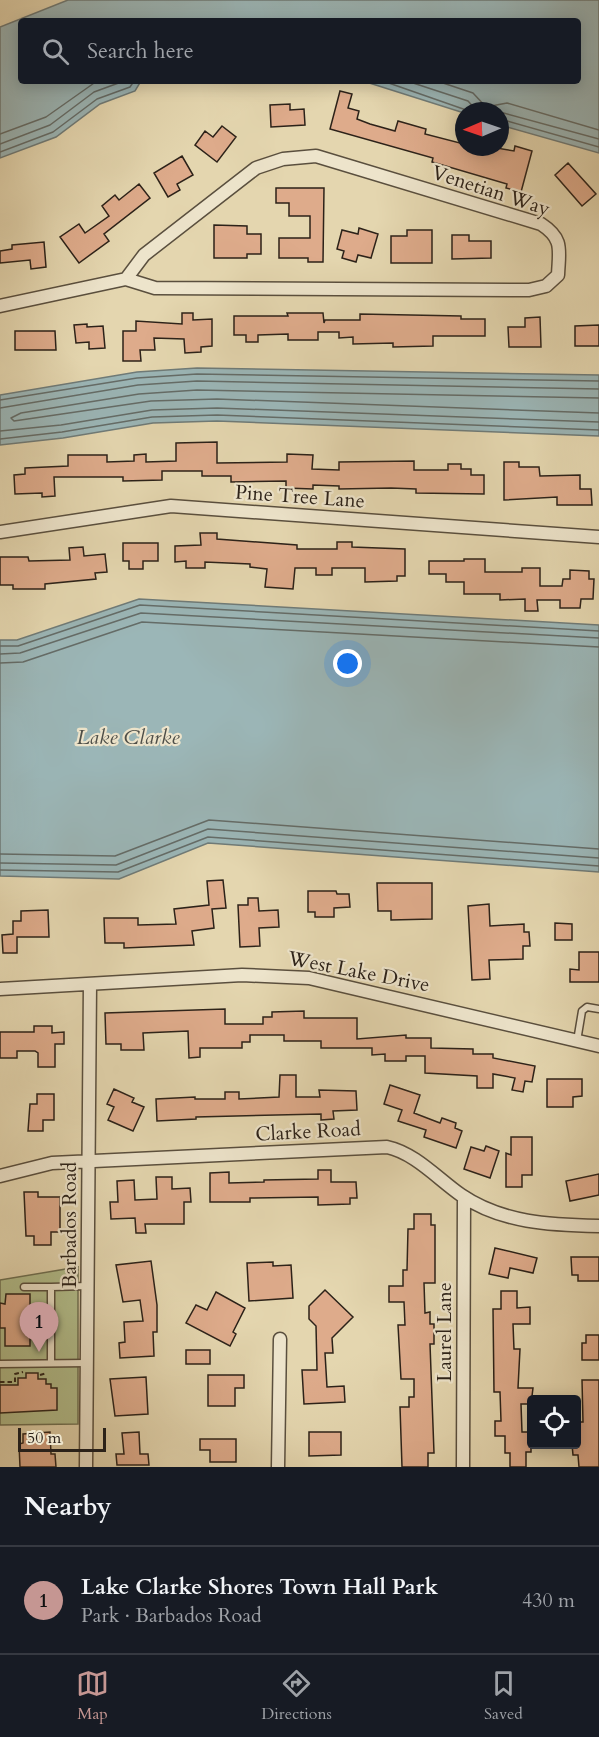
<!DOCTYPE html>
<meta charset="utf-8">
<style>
:root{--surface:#171b24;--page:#242831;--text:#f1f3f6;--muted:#9ea1a6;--line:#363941;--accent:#c59692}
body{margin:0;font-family:Cardo,serif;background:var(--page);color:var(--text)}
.controls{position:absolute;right:18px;bottom:18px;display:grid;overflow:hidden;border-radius:6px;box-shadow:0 3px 15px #0003}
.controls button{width:54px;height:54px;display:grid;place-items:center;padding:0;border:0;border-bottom:2px solid var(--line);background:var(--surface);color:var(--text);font:30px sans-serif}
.compass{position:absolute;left:455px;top:102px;width:54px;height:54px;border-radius:50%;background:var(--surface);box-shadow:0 3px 15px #0003;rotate:268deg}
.scale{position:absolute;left:18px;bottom:15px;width:88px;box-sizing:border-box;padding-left:6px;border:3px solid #2c2219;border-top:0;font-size:16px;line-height:21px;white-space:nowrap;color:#2c2219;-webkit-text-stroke:4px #ede4cb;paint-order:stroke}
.you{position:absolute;left:348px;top:664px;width:21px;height:21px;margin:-15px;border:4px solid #fff;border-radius:50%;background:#1a73e8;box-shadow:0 0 0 9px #1a73e833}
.badge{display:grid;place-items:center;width:39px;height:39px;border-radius:50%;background:var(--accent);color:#111;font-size:20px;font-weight:700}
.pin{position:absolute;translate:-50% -50px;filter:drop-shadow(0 2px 3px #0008)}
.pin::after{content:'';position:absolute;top:32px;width:21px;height:18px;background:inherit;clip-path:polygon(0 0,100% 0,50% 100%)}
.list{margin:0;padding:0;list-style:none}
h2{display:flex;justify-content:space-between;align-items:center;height:78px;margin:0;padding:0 24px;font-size:26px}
h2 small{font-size:20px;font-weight:400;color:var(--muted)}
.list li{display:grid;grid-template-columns:39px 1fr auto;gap:18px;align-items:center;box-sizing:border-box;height:108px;padding:0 24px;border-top:2px solid var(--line)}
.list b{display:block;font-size:22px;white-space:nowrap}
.list p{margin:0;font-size:20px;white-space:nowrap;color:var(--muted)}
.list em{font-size:20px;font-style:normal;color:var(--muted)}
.icon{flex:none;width:33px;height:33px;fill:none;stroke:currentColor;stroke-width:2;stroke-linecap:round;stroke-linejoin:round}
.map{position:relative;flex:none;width:599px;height:1467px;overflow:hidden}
.search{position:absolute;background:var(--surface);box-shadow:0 3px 15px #0003;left:18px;right:18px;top:18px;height:66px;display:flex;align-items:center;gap:15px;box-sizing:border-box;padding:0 21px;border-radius:6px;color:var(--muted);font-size:22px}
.sheet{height:186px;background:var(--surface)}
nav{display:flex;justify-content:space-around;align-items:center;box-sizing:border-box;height:84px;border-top:2px solid var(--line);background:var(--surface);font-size:16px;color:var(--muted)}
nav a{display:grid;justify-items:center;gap:3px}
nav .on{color:var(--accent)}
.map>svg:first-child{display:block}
.green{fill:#b2be8c;stroke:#6f7052;stroke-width:1.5}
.water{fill:#9bb6b7;stroke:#6f7b78;stroke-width:1.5}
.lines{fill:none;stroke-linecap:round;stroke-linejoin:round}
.shore{stroke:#646c68;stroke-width:1.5}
.building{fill:#deab8b;stroke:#2c2219;stroke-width:1.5}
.service-casing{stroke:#5a4f3e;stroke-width:9}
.minor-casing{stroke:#5a4f3e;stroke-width:15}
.path{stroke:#2c2219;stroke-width:2;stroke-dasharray:4.5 3;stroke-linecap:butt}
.service{stroke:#ede4cb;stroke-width:6}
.minor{stroke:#ede4cb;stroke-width:12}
.labels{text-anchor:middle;stroke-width:4.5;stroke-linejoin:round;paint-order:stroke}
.street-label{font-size:20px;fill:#2c2219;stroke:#ede4cb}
.water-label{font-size:21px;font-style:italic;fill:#4d4e48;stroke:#ede4cb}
</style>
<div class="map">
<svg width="599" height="1467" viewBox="0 0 599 1467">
<rect width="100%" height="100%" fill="#e4d6af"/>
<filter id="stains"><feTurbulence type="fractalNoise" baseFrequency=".00333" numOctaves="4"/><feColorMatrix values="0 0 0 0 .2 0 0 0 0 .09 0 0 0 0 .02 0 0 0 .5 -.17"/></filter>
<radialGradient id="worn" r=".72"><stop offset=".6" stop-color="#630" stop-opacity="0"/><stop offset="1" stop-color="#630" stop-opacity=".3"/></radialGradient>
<path class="green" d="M78 1267V1424L0 1425V1280Z"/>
<path class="water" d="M68 0H599V153L500 125V111H464V113L363 81H578V21H21V81H141L135 91 100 104 56 137 0 158V27Z
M197 368 599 375V436L217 421 153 423 63 438 0 445V395L137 372Z
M139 599 599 625V872L208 843 119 879 0 876V640H17Z"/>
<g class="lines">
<path class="shore" d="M383 81 469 111
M407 81 468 101 477 111
M437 81 473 93 486 107 507 103 599 130
M500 112 599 139
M500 119 599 147
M0 134 46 117 97 81
M0 144 50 125 94 92 124 81
M0 152 53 132 97 99 130 87 134 81
M599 398 197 390 139 394 21 413 11 418 14 421 151 401 217 399 599 413
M0 400 137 378 197 374 599 381
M0 408 138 385 197 381 599 389
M0 431 61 425 152 410 217 408 599 422
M0 439 62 432 152 417 217 415 599 430
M0 646H18L140 605 599 631
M0 654 20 653 141 613 599 638
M0 663 23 662 142 622 599 647
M0 854 115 856 209 820 599 849
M0 863 116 865 208 829 599 858
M0 870 118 872 208 837 599 866"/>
</g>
<path class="building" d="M340 91 352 94 348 108 359 111 357 119 370 124 395 131 398 121 426 129 425 134 464 144V147L490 152 491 147 514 151 515 146 532 151 521 192 506 188 507 184 432 162 433 158 330 129Z
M290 104V110L304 109 305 125 271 127 270 105Z
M222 126 236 137 217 162 195 145 205 131 213 137Z
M182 156 193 175 177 184 180 190 168 197 154 173Z
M568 163 596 194 582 206 555 175Z
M139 184 150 198 104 234 109 241 79 263 60 237 79 224 85 233 109 216 102 206 115 195 119 200Z
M276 188H324L323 262H308V258H279V238H310V216H289V203H276Z
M214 225 247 226V234H261V254H247V258H214Z
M359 228 378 234 371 258 358 255 356 262 342 258 344 251 337 249 342 230 358 234Z
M407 230H432V263H391V236H407Z
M452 235H469V241H491V258L452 259Z
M44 242 46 267 31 269 30 260 0 263V251L12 249V245Z
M182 313H193V320L212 319V346L201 347V352L185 353 184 339 154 338 155 350H140L141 361H123V331H136V321L182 324Z
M287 313H323L324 323 325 320H360V314L461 316V319H485V336H433V346L393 347V343L353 344V337L339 338V332H318V340H288V334L258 335V342H246V335H234V316H288Z
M540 317 541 347H509L508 327H525V318Z
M87 324V327L103 326 105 348 89 349V342L76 343 74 325Z
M599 325V346H575V326Z
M15 331H55L56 350H15Z
M217 442V463L287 462V454L313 455 312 469 339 470V462L414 461V470H448V464H461V469H471V475H484V494L416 493V489L391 488 339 489V486L313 485V489L286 488V481L231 482V476H202V471H162V480L123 481V477H54L55 496 42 497V493L15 494 14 475 25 474V468L68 466V455H107V462L134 461V455L146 454V462L176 461V443Z
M504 462H519V467H539L540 476 580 475V489H591L592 505H557V497L504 500Z
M200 533H217V539L297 545V549H337V542H352V547L405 549V576H397V581L365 582V568H332V575H316V568H295L293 589 265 587 267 569 250 567V564L205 562V568H186V561L175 562V546L201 545Z
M123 543H158V561H143V569H129V561H123Z
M83 547 84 556 105 554 107 572 95 573 96 579 45 584V589H13V585H0V557H28L29 561 70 560 69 548Z
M464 559H485V572H522V568H540V586H562L563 579H570V570L589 571V579H594L593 599H581L580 608H560V600H537L538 611H525V599L500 600V594H464V582H446V574H429V561H464Z
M223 880 226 908 212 909 214 928 192 931 194 945 124 948V943H105L104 918H138V925L176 924 174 909 209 905 207 881Z
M377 883H432V919L391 920V911H378Z
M308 891H336L337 894H349L350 907 334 908V917H315V912H308Z
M248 898H258L259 911 278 910 279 927 259 928 260 946 240 947 238 905H248Z
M489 904 490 926 524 924V932H529L530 946H523V959L489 960 490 979 472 980 468 906Z
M48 910 49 937H17V953H3L2 935 13 934V921H21V911Z
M555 923 572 924V940H555Z
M579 952H599V982H570V969L579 970Z
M225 1009V1024H263V1017H272V1012L304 1011V1018H357V1039L406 1035V1038H431V1048L473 1049V1054H493V1058L535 1066 532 1082 525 1081 523 1092 512 1090 515 1078 493 1074V1088H477V1076L425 1073V1056H406V1061H385V1054L372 1055V1048H321V1041H284V1035H250V1042H242V1048H200V1057L189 1058 188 1031 143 1033 144 1050H121V1044H106L105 1013Z
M34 1026H52V1033L64 1032V1044H55V1067H38V1053L35 1051H17V1058H0V1032H34Z
M280 1075H296V1097H320L319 1090 356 1091 357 1110 333 1111 334 1119 321 1120V1114L196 1117V1119L157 1121 156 1099 195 1097V1099H225V1092H239V1099L279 1097Z
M547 1079H582V1096L573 1097V1107H547Z
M390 1085 420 1095 414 1113 440 1123 442 1118 456 1123 455 1128 462 1131 456 1148 424 1137 426 1130 398 1121 402 1110 384 1104Z
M114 1089 134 1098 132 1102 144 1107 133 1131 108 1120 114 1107 107 1104Z
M37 1094H54V1120H43V1131H28L30 1104H37Z
M511 1137H532V1175H522V1187H506V1153L511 1155Z
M486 1146 499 1151 490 1178 464 1169 471 1147 484 1151Z
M318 1170H331V1182H356L357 1198H350V1204L318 1205V1197L250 1198V1202H210V1173L229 1172V1183L264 1182V1180L318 1179Z
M599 1174V1195L570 1201 566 1181Z
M156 1177H172V1189L190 1188 191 1202H184V1224H145L146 1233H136L135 1218 111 1219 110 1202H118L117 1181 134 1180 135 1200 157 1199Z
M24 1192H38V1197H60V1232H51V1245H34V1236H26Z
M414 1214H431V1225H435V1283H424L425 1313 430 1312V1324H434V1344H430L434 1453H428V1467H402L400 1407H409V1397H414V1379H401L398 1325H405L404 1302H389V1286H403V1270H407L408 1229H414Z
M495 1248 537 1258 533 1273 510 1268 508 1278 489 1274Z
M571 1257H599V1281H578V1275H572Z
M151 1261 157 1305V1332H153L154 1356 120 1358 119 1343 125 1342 124 1322 143 1321 140 1300 123 1302 116 1265Z
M273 1262V1266L291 1265 293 1298 249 1301 247 1263Z
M325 1290 353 1317 332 1338 333 1353H325L327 1387 344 1386 345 1402 304 1404 302 1370H317L316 1326 309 1319V1306Z
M501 1291H517V1308L530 1307V1324H513L514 1349H520L518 1388H533L531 1404H521L522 1432H528V1441H531V1452H526V1467H510V1453H505V1436H495V1421H501L500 1392H494L493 1309H501Z
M216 1292 245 1308 233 1332 236 1334 230 1346 186 1323 196 1305 207 1310Z
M6 1294H30V1346H5V1328H0V1303L5 1304Z
M586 1335H599V1360H582V1343H586Z
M186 1350H210V1364H186Z
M26 1373H38V1379H46V1384H51V1388H57V1410L0 1413V1385H18V1378H26Z
M208 1375H244V1388H235V1406H208Z
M146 1377 148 1414 115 1416 110 1379Z
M582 1380H599V1467H579L578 1455H573L572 1444H576V1422H583Z
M50 1432 51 1454H55L56 1467H20L19 1444 23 1443V1434Z
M139 1432 140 1454H148L149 1465H117L116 1454H124L122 1433Z
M309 1432H341V1455L309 1456Z
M200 1439H236V1462H210V1450H200Z"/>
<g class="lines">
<defs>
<path id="service" d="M577 1041 582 1011 587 1007 599 1009
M24 1287H51V1363
M51 1287 88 1286
M0 1364 87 1363"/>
<path id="minor" d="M316 156 541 224C564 239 559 250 558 275L546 286 529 290 155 288 126 279 144 255 256 168 283 159Z
M0 306 126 279
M0 532 171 506 599 537
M0 989 242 975 309 978 599 1046
M0 1176 52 1163 387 1147C415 1153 438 1179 461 1195 502 1223 550 1225 599 1226
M86 1467 90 984
M278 1467 280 1339
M463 1467 464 1197"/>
</defs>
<use href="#service" class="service-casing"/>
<use href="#minor" class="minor-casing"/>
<path class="path" d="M40 1375 47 1373
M0 1382H15V1374L23 1372"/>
<use href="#service" class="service"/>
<use href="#minor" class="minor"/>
</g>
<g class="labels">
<g class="street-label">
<text transform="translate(491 190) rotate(18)" y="7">Venetian Way</text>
<text transform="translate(300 496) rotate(4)" y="7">Pine Tree Lane</text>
<text transform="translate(359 971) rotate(11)" y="7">West Lake Drive</text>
<text transform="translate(308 1131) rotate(-3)" y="7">Clarke Road</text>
<text transform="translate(69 1225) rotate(-90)" y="7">Barbados Road</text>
<text transform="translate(444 1332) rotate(-90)" y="7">Laurel Lane</text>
</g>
<g class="water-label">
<text x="128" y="744">Lake Clarke</text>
</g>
</g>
<rect width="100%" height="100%" filter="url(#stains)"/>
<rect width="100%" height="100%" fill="url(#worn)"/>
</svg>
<div class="controls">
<button><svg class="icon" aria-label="locate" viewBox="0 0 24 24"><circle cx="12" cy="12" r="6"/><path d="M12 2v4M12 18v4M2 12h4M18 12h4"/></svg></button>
</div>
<svg class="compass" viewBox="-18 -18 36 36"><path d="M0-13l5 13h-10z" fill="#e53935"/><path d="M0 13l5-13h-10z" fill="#9ea1a6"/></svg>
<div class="scale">50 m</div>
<div class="you"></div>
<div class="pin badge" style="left:39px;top:1352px">1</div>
<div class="search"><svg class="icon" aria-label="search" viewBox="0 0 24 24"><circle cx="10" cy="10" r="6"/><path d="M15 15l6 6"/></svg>Search here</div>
</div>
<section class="sheet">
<h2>Nearby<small></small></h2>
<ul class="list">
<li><span class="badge">1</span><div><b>Lake Clarke Shores Town Hall Park</b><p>Park · Barbados Road</p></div><em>430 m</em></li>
</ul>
</section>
<nav>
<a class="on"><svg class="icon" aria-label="map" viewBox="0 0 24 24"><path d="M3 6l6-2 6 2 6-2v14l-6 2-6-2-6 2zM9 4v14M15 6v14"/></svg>Map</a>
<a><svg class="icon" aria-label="directions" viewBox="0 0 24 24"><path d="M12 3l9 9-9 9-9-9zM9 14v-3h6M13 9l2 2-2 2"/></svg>Directions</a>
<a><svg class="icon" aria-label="saved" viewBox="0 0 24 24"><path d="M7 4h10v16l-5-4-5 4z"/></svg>Saved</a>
</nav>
